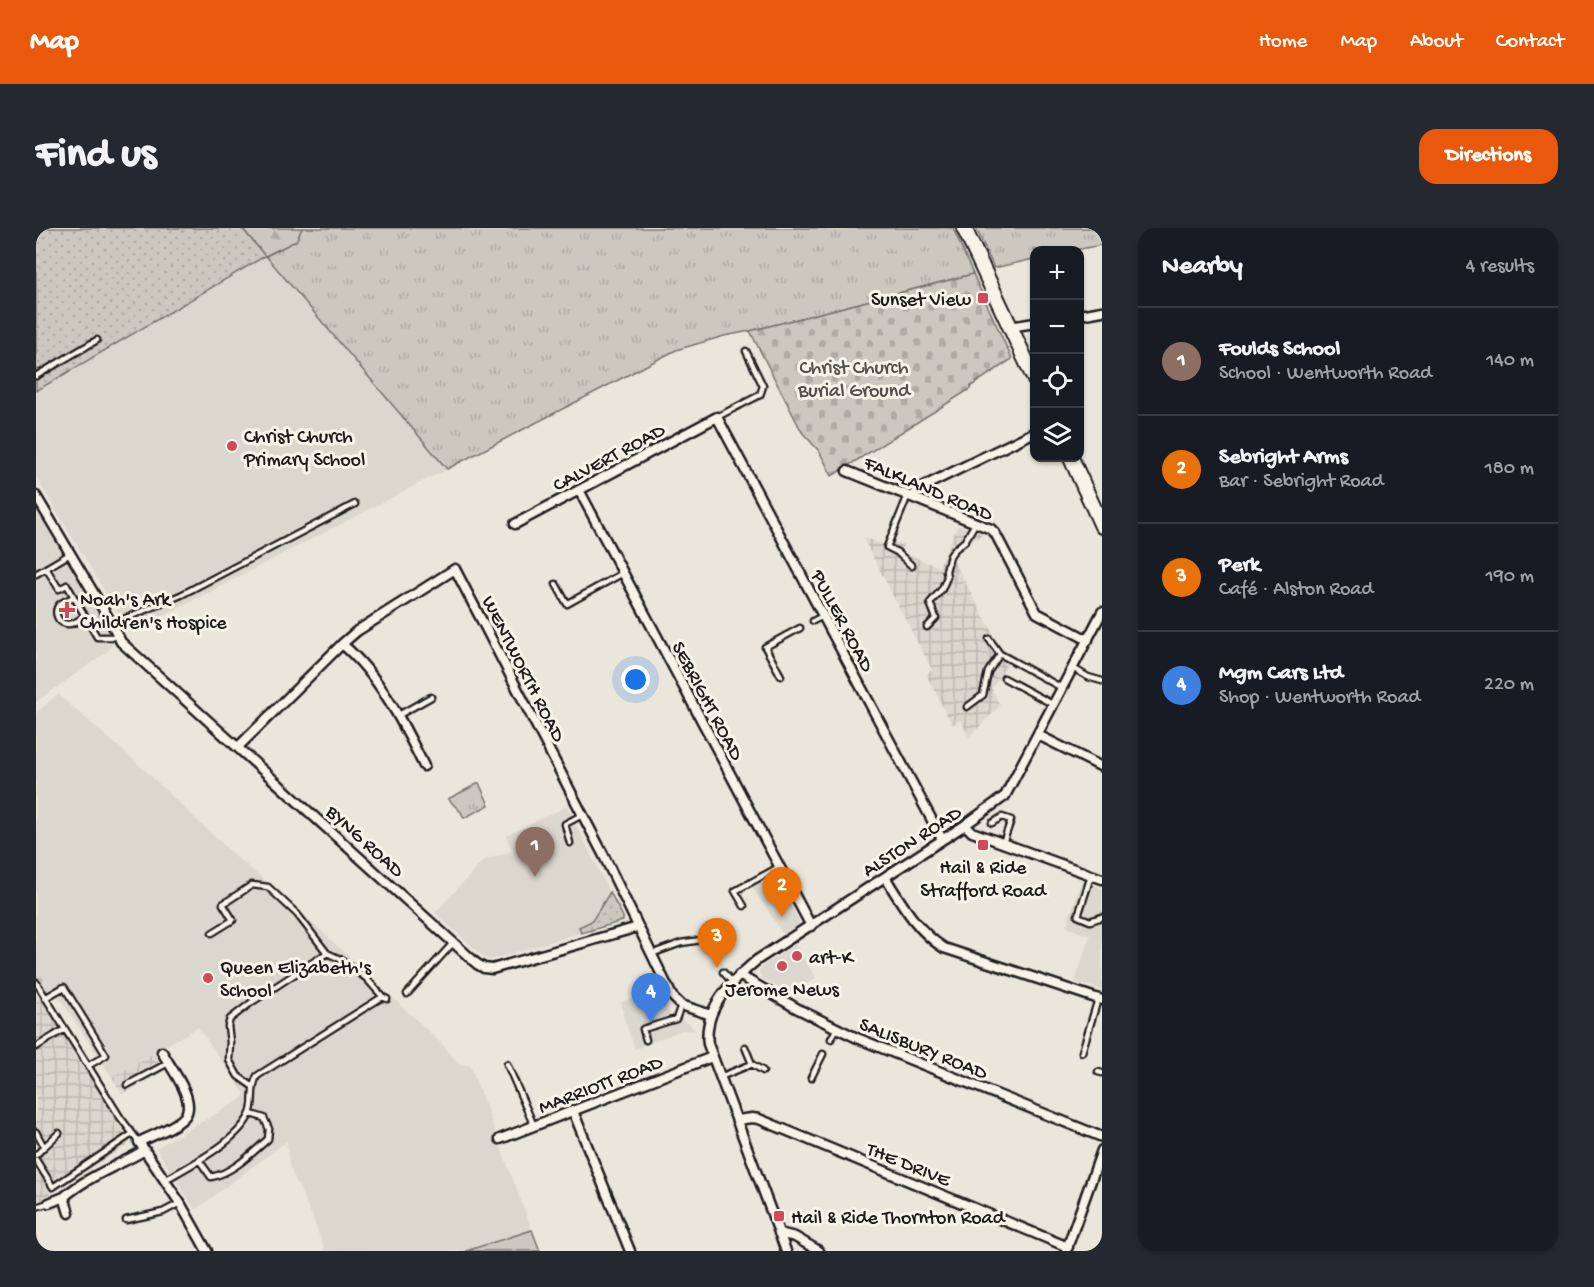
<!DOCTYPE html>
<meta charset="utf-8">
<style>
:root{--surface:#171b24;--page:#242831;--text:#f1f3f6;--muted:#9ea1a6;--line:#363941;--accent:#ea580c}
body{margin:0;font-family:"Gochi Hand",sans-serif;background:var(--page);color:var(--text)}
.controls{position:absolute;right:18px;top:18px;display:grid;overflow:hidden;border-radius:12px;box-shadow:0 2px 4px #0004}
.controls button{width:54px;height:54px;display:grid;place-items:center;padding:0;border:0;border-bottom:2px solid var(--line);background:var(--surface);color:var(--text);font:30px sans-serif}
.you{position:absolute;left:600px;top:452px;width:21px;height:21px;margin:-15px;border:4px solid #fff;border-radius:50%;background:#1a73e8;box-shadow:0 0 0 9px #1a73e833}
.badge{display:grid;place-items:center;width:39px;height:39px;border-radius:50%;background:var(--accent);color:#fff;font-size:20px;font-weight:700}
.pin{position:absolute;translate:-50% -50px;filter:drop-shadow(0 2px 3px #0008)}
.pin::after{content:'';position:absolute;top:32px;width:21px;height:18px;background:inherit;clip-path:polygon(0 0,100% 0,50% 100%)}
.list{margin:0;padding:0;list-style:none}
h2{display:flex;justify-content:space-between;align-items:center;height:78px;margin:0;padding:0 24px;font-size:26px}
h2 small{font-size:20px;font-weight:400;color:var(--muted)}
.list li{display:grid;grid-template-columns:39px 1fr auto;gap:18px;align-items:center;box-sizing:border-box;height:108px;padding:0 24px;border-top:2px solid var(--line)}
.list b{display:block;font-size:22px;white-space:nowrap}
.list p{margin:0;font-size:20px;white-space:nowrap;color:var(--muted)}
.list em{font-size:20px;font-style:normal;color:var(--muted)}
.icon{flex:none;width:33px;height:33px;fill:none;stroke:currentColor;stroke-width:2;stroke-linecap:round;stroke-linejoin:round}
.map{position:relative;flex:none;width:1066px;height:1023px;overflow:hidden;border-radius:18px}
header{display:flex;align-items:center;gap:36px;box-sizing:border-box;height:84px;padding:0 30px;background:var(--accent);color:#fff}
header strong{font-size:28px}
nav{display:flex;gap:33px;margin-inline-start:auto;font-size:21px}
.intro{display:flex;align-items:center;justify-content:space-between;box-sizing:border-box;height:144px;padding:0 36px}
h1{margin:0;font-size:42px}
.button{padding:15px 27px;border-radius:18px;background:var(--accent);color:#fff;font-size:21px;font-weight:700}
main{display:flex;gap:36px;padding:0 36px}
aside{flex:1;background:var(--surface);border-radius:18px;box-shadow:0 2px 4px #0004}
.map>svg:first-child{display:block}
.built{fill:#dad7ce}
.industrial{fill:url(#industrial-grid)}
.grass{fill:url(#grass-tufts);stroke:#74726e;stroke-width:1.5}
.forest{fill:url(#forest-firs);stroke:#74726e;stroke-width:1.5}
.cemetery{fill:url(#cemetery-stones);stroke:#74726e;stroke-width:1.5}
.park{fill:url(#park-dots);stroke:#74726e;stroke-width:1.5}
.pitch{fill:#ccc8c0;stroke:#74726e;stroke-width:1.5}
.lines{fill:none;stroke-linecap:round;stroke-linejoin:round}
.service-casing{stroke:#1c1c1c;stroke-width:9}
.minor-casing{stroke:#1c1c1c;stroke-width:13}
.primary-casing{stroke:#1c1c1c;stroke-width:18}
.service{stroke:#f7f3e8;stroke-width:4.5}
.minor{stroke:#f7f3e8;stroke-width:8}
.primary{stroke:#f7f3e8;stroke-width:14}
.poi-dot{fill:#d1495b;stroke:#f7f3e8;stroke-width:2}
.labels{text-anchor:middle;stroke-width:6;stroke-linejoin:round;paint-order:stroke}
.poi-label{font-size:20px;fill:#1c1c1c;stroke:#f7f3e8;text-anchor:start}
.park-label{font-size:20px;fill:#51504d;stroke:#f7f3e8}
.street-label{font-size:20px;fill:#1c1c1c;stroke:#f7f3e8}
</style>
<header>
<strong>Map</strong>
<nav><a>Home</a><a>Map</a><a>About</a><a>Contact</a></nav>
</header>
<div class="intro"><h1>Find us</h1><a class="button">Directions</a></div>
<main>
<div class="map">
<svg width="1066" height="1023" viewBox="0 0 1066 1023">
<defs>
<pattern id="industrial-grid" width="8" height="8" patternUnits="userSpaceOnUse" patternTransform="scale(1.5)"><rect width="8" height="8" fill="#dad7ce"/><path d="M0 4h8M4 0v8" fill="none" stroke="#bab8b0"/></pattern>
<pattern id="grass-tufts" width="24" height="20" patternUnits="userSpaceOnUse" patternTransform="scale(1.5)"><rect width="24" height="20" fill="#ccc8c0"/><path d="M3 7l-1-3M5 7V3M7 7l1-3M15 17l-1-3M17 17v-4M19 17l1-3" fill="none" stroke="#afaba4"/></pattern>
<pattern id="forest-firs" width="22" height="20" patternUnits="userSpaceOnUse" patternTransform="scale(1.5)"><rect width="22" height="20" fill="#ccc8c0"/><path d="M5 1l3.5 6h-7zM16 11l3.5 6h-7z" fill="#afaba4"/></pattern>
<pattern id="cemetery-stones" width="16" height="16" patternUnits="userSpaceOnUse" patternTransform="scale(1.5)"><rect width="16" height="16" fill="#ccc8c0"/><path d="M2 7V4a2 2 0 0 1 4 0v3zM10 15v-3a2 2 0 0 1 4 0v3z" fill="#afaba4"/></pattern>
<pattern id="park-dots" width="8" height="8" patternUnits="userSpaceOnUse" patternTransform="scale(1.5)"><rect width="8" height="8" fill="#ccc8c0"/><path d="M2 2h.1M6 6h.1" fill="none" stroke="#afaba4" stroke-width="1.8" stroke-linecap="round"/></pattern>
</defs>
<rect width="100%" height="100%" fill="#eae6dc"/>
<filter id="ink" filterUnits="userSpaceOnUse"><feTurbulence type="fractalNoise" baseFrequency=".0167" numOctaves="2"/><feDisplacementMap in="SourceGraphic" scale="12" xChannelSelector="R" yChannelSelector="G"/><feConvolveMatrix kernelMatrix="1 2 1 2 8 2 1 2 1" color-interpolation-filters="sRGB"/></filter>
<g filter="url(#ink)">
<path class="built" d="M229 28 411 241 94 405 0 249V163Z
M0 277 75 403 77 416 71 424 0 474Z
M22 466 102 536 200 629 246 666 403 813 424 837H434L496 1002 430 1023H289L277 990 253 938 251 913 159 982 120 920 204 872 209 866 162 799 76 849 16 758 0 743V485Z
M531 578 587 692 454 732 450 731 399 685 448 632 477 623 470 608Z
M738 645 763 693V696L747 706 715 657Z
M1046 652 1066 660V762L1039 754 1054 708 1030 699Z
M759 717 780 750 756 767 726 750 723 743 727 738Z
M622 762 635 788 653 795 659 803 647 802 599 821 586 785 588 784 585 774Z"/>
<path class="industrial" d="M866 273 872 276 857 313 867 317 865 324 903 339 922 297 946 306 916 330 965 420 1021 452 1018 458 973 433 956 461 964 478 933 509 925 492 916 497 890 446 896 442 828 312 830 310 848 317Z
M0 743 16 758 6 769 95 915 12 967 15 979 0 982Z
M118 825 128 843 86 866 76 849Z"/>
<path class="grass" d="M266 0H917L937 46 714 103 688 108 640 122 411 241 230 28 259 13Z
M940 0H1066V17L1039 22H999L998 31 958 40Z
M443 555 453 577 428 590 425 584 412 571Z"/>
<path class="forest" d="M206 0H266L260 13 229 28Z"/>
<path class="cemetery" d="M937 46 976 131 935 158 934 161 796 248 783 223 766 204 714 103Z"/>
<path class="park" d="M0 0H206L229 28 0 163Z
M574 664 587 689V693L545 705 543 699 556 693Z"/>
<path class="pitch" d="M496 1002 504 1023H430Z"/>
<g class="lines">
<defs>
<path id="service" d="M0 148 61 112
M681 189 724 167 727 158 710 123
M872 267 851 319 861 324 876 338
M10 340 23 361 31 357 61 409H82
M0 346 34 326
M520 356 531 376 587 345
M38 369C34 371 28 373 24 376 17 383 21 395 31 396 38 397 44 391 49 388
M777 393 787 388
M76 396 145 367 319 276
M891 399 900 390 894 375 906 361 911 349 910 343 914 328 918 322 929 313 940 294
M953 411 964 426 1026 460
M1037 440 1052 449 1066 453
M745 448 729 419 764 400
M968 450 1018 477
M931 479 947 467 952 444 964 426
M361 488 395 469
M956 595 966 589 975 592 967 615
M534 615 529 596 546 587
M1055 648 1042 688 1054 693 1066 689
M708 678 699 663 743 639
M176 705 197 692 187 676 216 657 232 659 261 686 291 725 304 731 330 750 347 769
M615 726 645 715 665 712 673 720
M687 744 696 754
M0 754 29 801
M371 766 417 715
M9 770 28 759 70 827 52 838
M795 811 801 800
M610 812 607 801 640 791 645 777
M0 819 29 801 84 889 103 914
M709 819 716 836 727 843
M1046 824 1062 771
M471 836 498 898
M1062 844 1066 845
M684 849 716 836
M775 850 787 826
M91 857 132 835
M216 858 202 848 193 832 194 814 192 798 194 791 216 774 291 725
M0 904 8 919 0 927
M8 919 23 905
M0 932 17 959 96 906
M163 932 175 949C197 945 216 925 232 911L233 901 228 890 215 886
M129 952C155 937 199 915 213 888 220 876 213 863 221 848L343 771 347 769 351 771
M0 979 13 975
M90 992 127 984 144 975"/>
<path id="minor" d="M1044 87 1066 83
M973 99 999 95
M811 243 955 301 959 305 1001 385 1052 412
M543 262 775 698
M0 268 76 396 85 414 441 736 448 740 456 741 602 699
M877 269 882 261 999 204
M479 296 681 189 906 611
M306 416C343 447 367 495 388 538
M1002 507 1066 539
M202 519 306 416 321 403 419 341 567 626 636 768 645 777 675 787
M929 597 936 604 1066 651
M849 649C866 676 881 703 908 720L1066 772
M703 747 762 781 821 810 1066 909
M126 824C134 839 161 872 149 888 142 898 115 908 103 914L144 975 171 1023
M537 883 594 1023
M701 892 716 890 723 891 1032 1019
M464 911 676 829
M13 975 28 969
M33 985 28 969C52 948 82 938 109 922
M743 1005 759 1009 783 1023
M750 1023 672 816C667 780 696 753 721 732L929 597 969 568 1066 384
M1030 1023 1066 922"/>
<path id="primary" d="M928 0 999 152
M1035 230 1066 298"/>
</defs>
<use href="#service" class="service-casing"/>
<use href="#minor" class="minor-casing"/>
<use href="#primary" class="primary-casing"/>
<use href="#service" class="service"/>
<use href="#minor" class="minor"/>
<use href="#primary" class="primary"/>
</g>
</g>
<g class="poi-dot">
<rect x="941" y="64" width="12" height="12" rx="3"/>
<circle cx="196" cy="218" r="6"/>
<path d="M28 373h6v6h6v6h-6v6h-6v-6h-6v-6h6z"/>
<rect x="941" y="611" width="12" height="12" rx="3"/>
<circle cx="761" cy="728" r="6"/>
<circle cx="746" cy="738" r="6"/>
<circle cx="172" cy="750" r="6"/>
<rect x="737" y="982" width="12" height="12" rx="3"/>
</g>
<g class="labels">
<g class="poi-label">
<text x="935" y="77" text-anchor="end">Sunset View</text>
<text x="208" y="214">Christ Church<tspan x="208" dy="23">Primary School</tspan></text>
<text x="44" y="377">Noah's Ark<tspan x="44" dy="23">Children's Hospice</tspan></text>
<text x="947" y="645" text-anchor="middle">Hail &amp; Ride<tspan x="947" dy="23">Strafford Road</tspan></text>
<text x="773" y="735">art-K</text>
<text x="184" y="745">Queen Elizabeth's<tspan x="184" dy="23">School</tspan></text>
<text x="746" y="767" text-anchor="middle">Jerome News</text>
<text x="755" y="995">Hail &amp; Ride Thornton Road</text>
</g>
<g class="park-label">
<text x="818" y="145">Christ Church<tspan x="818" dy="23">Burial Ground</tspan></text>
</g>
<g class="street-label">
<text transform="translate(572 228) rotate(-28)" y="7">CALVERT ROAD</text>
<text transform="translate(893 259) rotate(23)" y="7">FALKLAND ROAD</text>
<text transform="translate(808 392) rotate(62)" y="7">PULLER ROAD</text>
<text transform="translate(489 440) rotate(63)" y="7">WENTWORTH ROAD</text>
<text transform="translate(673 472) rotate(62)" y="7">SEBRIGHT ROAD</text>
<text transform="translate(330 612) rotate(42)" y="7">BYNG ROAD</text>
<text transform="translate(875 612) rotate(-33)" y="7">ALSTON ROAD</text>
<text transform="translate(888 819) rotate(22)" y="7">SALISBURY ROAD</text>
<text transform="translate(564 855) rotate(-21)" y="7">MARRIOTT ROAD</text>
<text transform="translate(873 935) rotate(22)" y="7">THE DRIVE</text>
</g>
</g>
</svg>
<div class="controls">
<button>+</button>
<button>−</button>
<button><svg class="icon" aria-label="locate" viewBox="0 0 24 24"><circle cx="12" cy="12" r="6"/><path d="M12 2v4M12 18v4M2 12h4M18 12h4"/></svg></button>
<button><svg class="icon" aria-label="layers" viewBox="0 0 24 24"><path d="M12 4l9 5-9 5-9-5zM3 14l9 5 9-5"/></svg></button>
</div>
<div class="you"></div>
<div class="pin badge" style="left:499px;top:649px;background:#8d6e63">1</div>
<div class="pin badge" style="left:746px;top:689px;background:#e8710a">2</div>
<div class="pin badge" style="left:681px;top:740px;background:#e8710a">3</div>
<div class="pin badge" style="left:615px;top:795px;background:#3f7fe0">4</div>
</div>
<aside>
<h2>Nearby<small>4 results</small></h2>
<ul class="list">
<li><span class="badge" style="background:#8d6e63">1</span><div><b>Foulds School</b><p>School · Wentworth Road</p></div><em>140 m</em></li>
<li><span class="badge" style="background:#e8710a">2</span><div><b>Sebright Arms</b><p>Bar · Sebright Road</p></div><em>180 m</em></li>
<li><span class="badge" style="background:#e8710a">3</span><div><b>Perk</b><p>Café · Alston Road</p></div><em>190 m</em></li>
<li><span class="badge" style="background:#3f7fe0">4</span><div><b>Mgm Cars Ltd</b><p>Shop · Wentworth Road</p></div><em>220 m</em></li>
</ul>
</aside>
</main>
